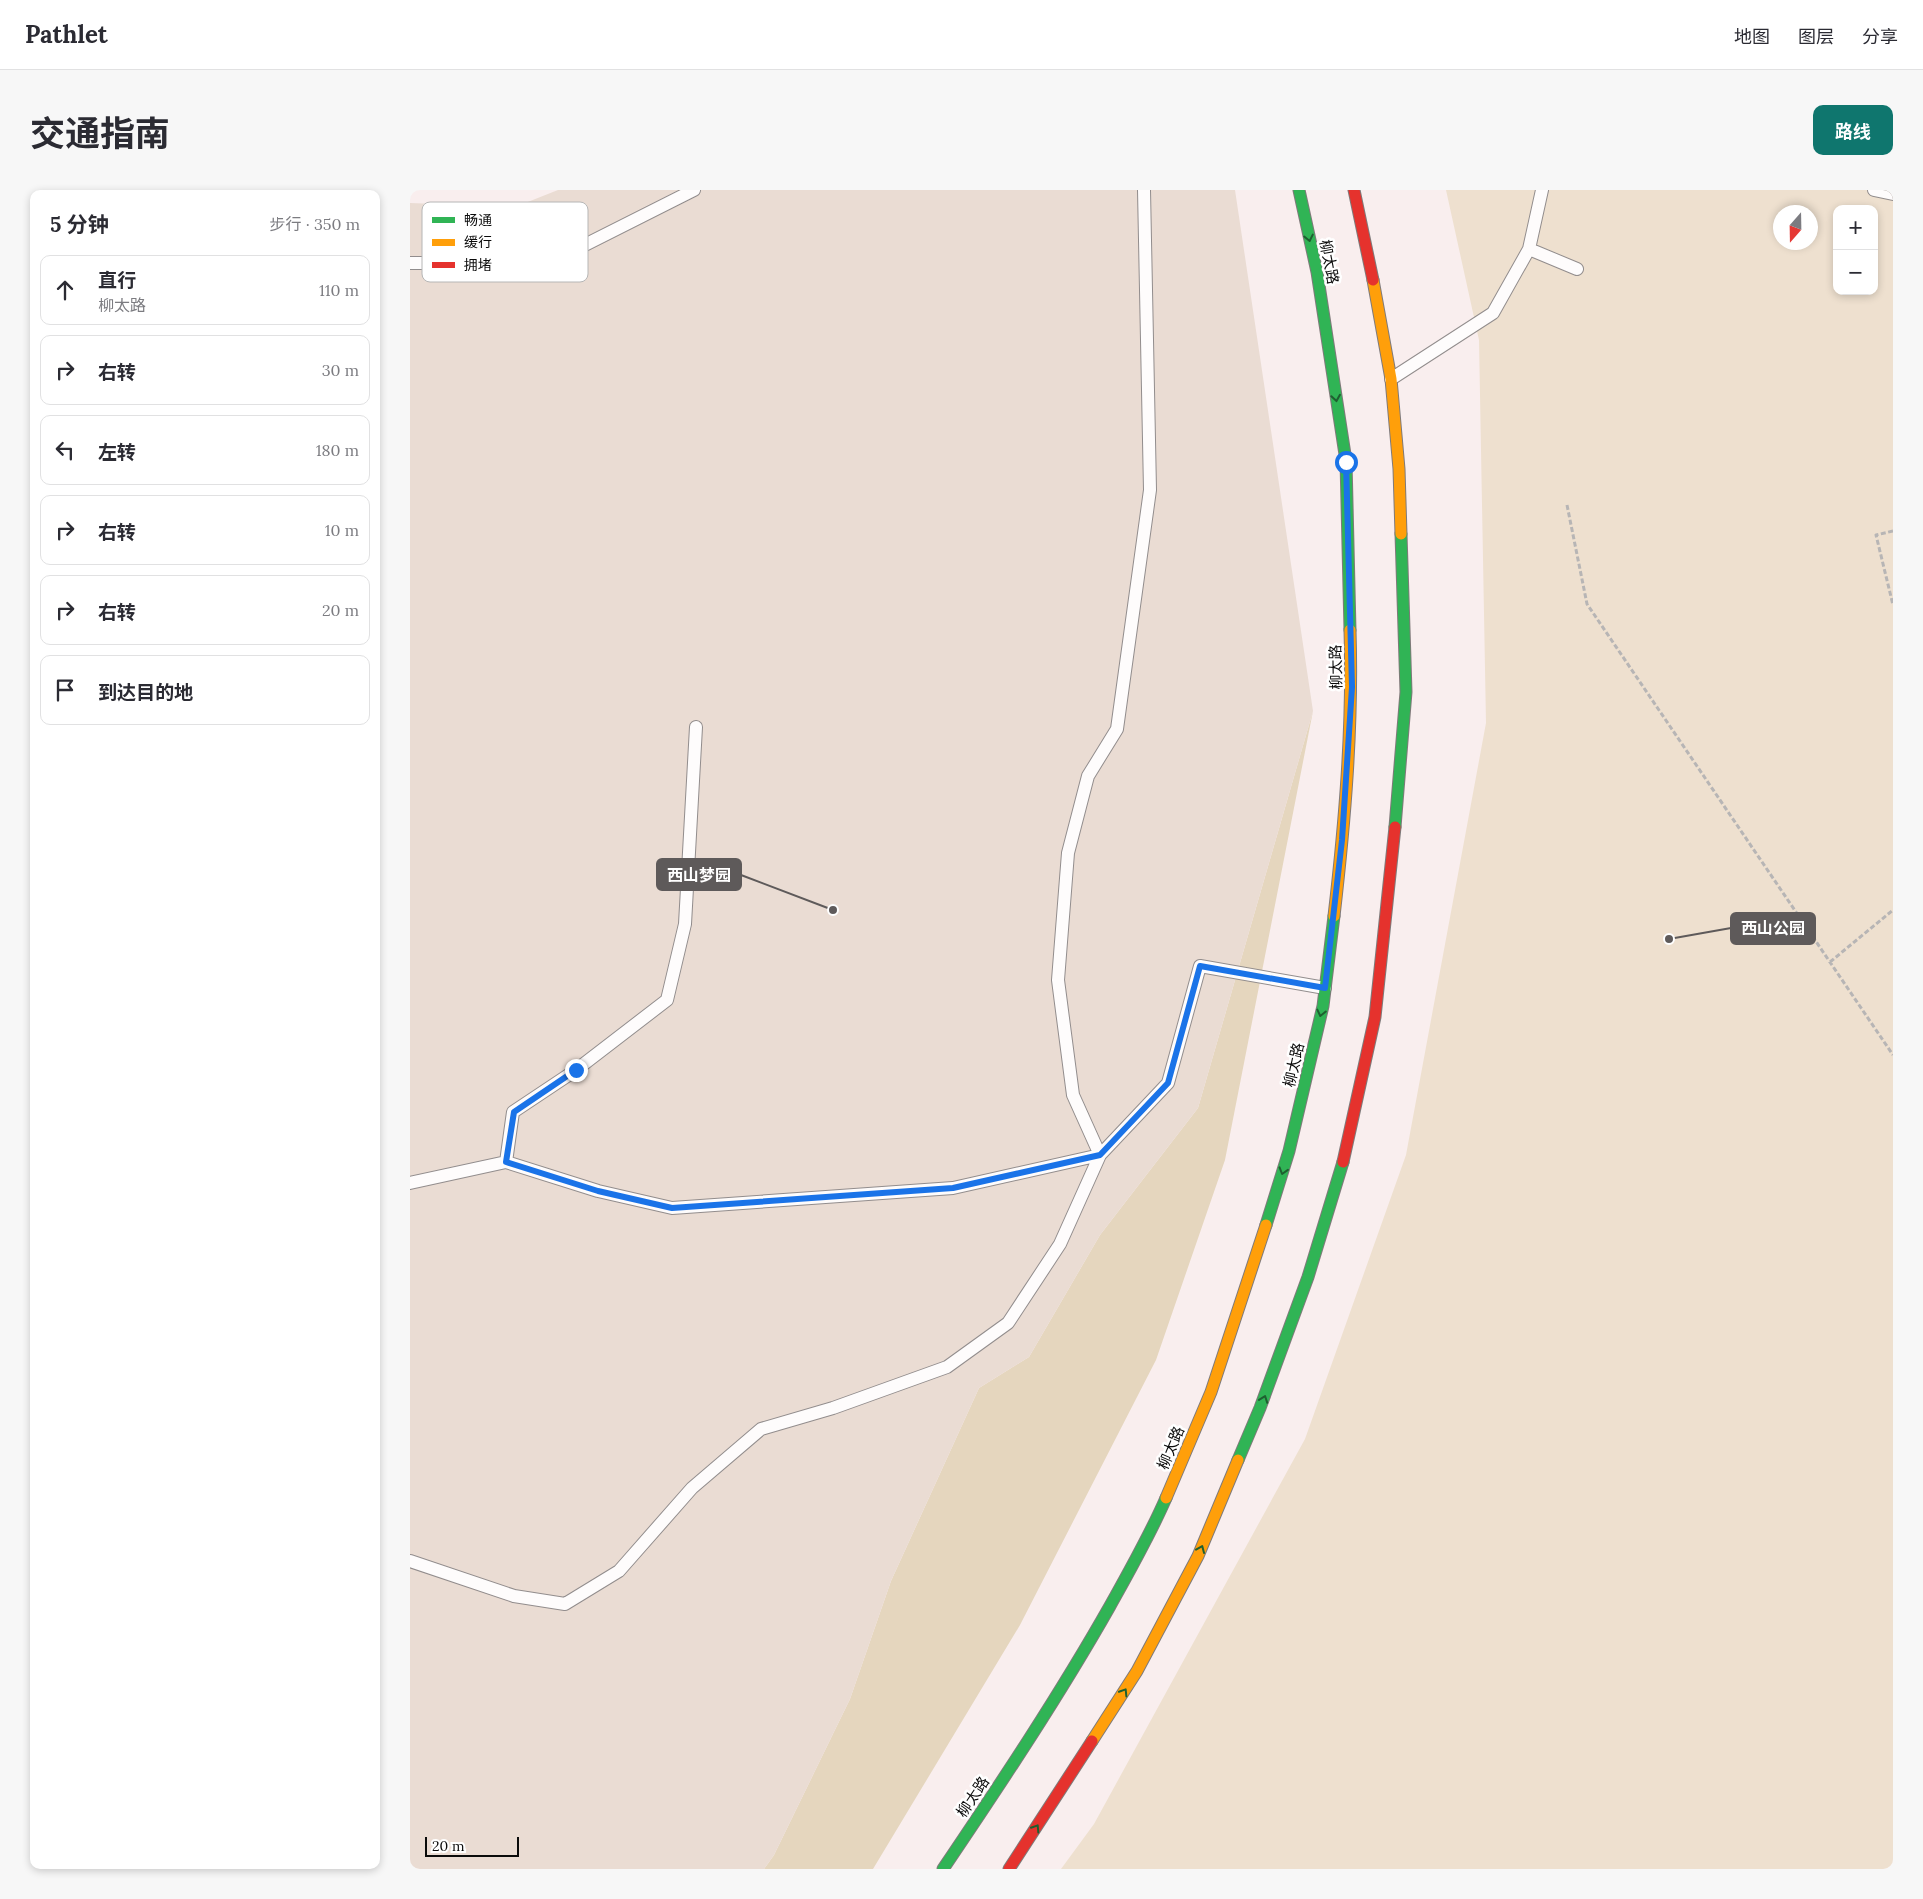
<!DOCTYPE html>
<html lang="zh">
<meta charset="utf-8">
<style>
:root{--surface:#fff;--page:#f7f7f7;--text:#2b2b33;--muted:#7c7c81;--line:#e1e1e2;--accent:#0f766e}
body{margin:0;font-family:Lora,"Noto Sans SC",serif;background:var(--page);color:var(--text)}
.controls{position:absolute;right:15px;top:15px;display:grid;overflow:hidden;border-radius:10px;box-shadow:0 2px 8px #0003}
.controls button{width:45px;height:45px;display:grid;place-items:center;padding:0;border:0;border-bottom:1px solid var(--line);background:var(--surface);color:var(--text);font:25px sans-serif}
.compass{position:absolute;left:1363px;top:15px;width:45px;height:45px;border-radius:50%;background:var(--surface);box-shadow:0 2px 8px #0003;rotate:200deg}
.scale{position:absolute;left:15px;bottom:12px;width:94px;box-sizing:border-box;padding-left:5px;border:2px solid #0b0b0b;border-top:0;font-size:14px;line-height:18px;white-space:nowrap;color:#0b0b0b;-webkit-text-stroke:4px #fff;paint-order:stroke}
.stop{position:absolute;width:15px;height:15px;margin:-11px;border:4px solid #1a73e8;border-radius:50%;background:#fff}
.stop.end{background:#1a73e8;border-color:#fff;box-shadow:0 1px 5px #0008}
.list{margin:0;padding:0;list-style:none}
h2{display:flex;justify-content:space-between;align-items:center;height:65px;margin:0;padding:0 20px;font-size:21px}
h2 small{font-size:16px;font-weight:400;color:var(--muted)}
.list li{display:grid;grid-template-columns:32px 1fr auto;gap:15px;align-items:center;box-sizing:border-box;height:70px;margin:0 10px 10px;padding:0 10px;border:1px solid var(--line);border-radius:10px}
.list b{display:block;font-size:19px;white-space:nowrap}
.list p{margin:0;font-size:16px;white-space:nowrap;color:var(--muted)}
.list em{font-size:16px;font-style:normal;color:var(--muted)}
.icon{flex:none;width:28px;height:28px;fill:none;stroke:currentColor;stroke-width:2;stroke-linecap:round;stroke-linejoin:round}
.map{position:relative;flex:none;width:1483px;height:1679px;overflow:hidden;border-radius:10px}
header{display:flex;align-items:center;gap:30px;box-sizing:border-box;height:70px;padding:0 25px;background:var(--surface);border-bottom:1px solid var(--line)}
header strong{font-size:24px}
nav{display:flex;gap:28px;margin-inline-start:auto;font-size:18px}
.intro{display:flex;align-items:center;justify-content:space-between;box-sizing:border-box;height:120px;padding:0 30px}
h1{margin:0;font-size:35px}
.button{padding:12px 22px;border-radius:10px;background:var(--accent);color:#fff;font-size:18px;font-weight:700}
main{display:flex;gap:30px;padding:0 30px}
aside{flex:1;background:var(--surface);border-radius:10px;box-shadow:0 2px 8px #0003}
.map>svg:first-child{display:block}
.green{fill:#eee0cf;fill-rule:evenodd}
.forest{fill:#e5d6be}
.cemetery{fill:#eadcd3}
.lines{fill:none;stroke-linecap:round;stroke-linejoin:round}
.lane-casing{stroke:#928d8d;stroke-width:14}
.fast-casing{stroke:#7f7a7a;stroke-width:13}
.slow-casing{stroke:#7f7a7a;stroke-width:13}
.jam-casing{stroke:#7f7a7a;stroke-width:13}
.path{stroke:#b7b5b5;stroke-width:3;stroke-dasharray:5 2.5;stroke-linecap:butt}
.lane{stroke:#fefcfc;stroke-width:12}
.fast{stroke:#30b455;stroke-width:11}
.slow{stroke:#ff9f0a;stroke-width:11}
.jam{stroke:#e5322d;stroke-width:11}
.oneway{stroke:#1e6030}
.route{stroke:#1a73e8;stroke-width:6}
.labels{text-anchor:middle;stroke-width:5;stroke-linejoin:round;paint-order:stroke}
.street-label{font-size:15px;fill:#0b0b0b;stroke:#fff}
.key{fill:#fff;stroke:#b6b6b6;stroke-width:1}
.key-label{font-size:14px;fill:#0b0b0b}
.leader{fill:none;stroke:#5e5a5a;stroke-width:2}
.callout-dot{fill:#5e5a5a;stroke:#fff;stroke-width:2}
.callout{fill:#5e5a5a;stroke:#5e5a5a;stroke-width:2}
.callout-label{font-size:16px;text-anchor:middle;font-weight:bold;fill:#fff}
</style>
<header>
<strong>Pathlet</strong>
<nav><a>地图</a><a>图层</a><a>分享</a></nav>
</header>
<div class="intro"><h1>交通指南</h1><a class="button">路线</a></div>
<main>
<aside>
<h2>5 分钟<small>步行 · 350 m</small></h2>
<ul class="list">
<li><svg class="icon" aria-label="ahead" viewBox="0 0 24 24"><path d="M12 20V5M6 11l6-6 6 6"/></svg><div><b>直行</b><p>柳太路</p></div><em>110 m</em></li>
<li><svg class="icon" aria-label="right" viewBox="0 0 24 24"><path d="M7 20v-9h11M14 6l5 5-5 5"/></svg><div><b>右转</b></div><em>30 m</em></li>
<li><svg class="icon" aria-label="left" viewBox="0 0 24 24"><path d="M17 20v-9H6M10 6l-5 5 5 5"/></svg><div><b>左转</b></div><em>180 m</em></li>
<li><svg class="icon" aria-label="right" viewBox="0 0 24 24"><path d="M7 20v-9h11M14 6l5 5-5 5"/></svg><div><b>右转</b></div><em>10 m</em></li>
<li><svg class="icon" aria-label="right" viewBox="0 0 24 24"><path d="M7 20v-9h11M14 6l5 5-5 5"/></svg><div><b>右转</b></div><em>20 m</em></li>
<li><svg class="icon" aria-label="arrive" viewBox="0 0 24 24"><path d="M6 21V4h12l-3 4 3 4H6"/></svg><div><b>到达目的地</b></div></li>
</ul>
</aside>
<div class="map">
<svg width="1483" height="1679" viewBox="0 0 1483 1679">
<rect width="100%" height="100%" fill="#f9eeee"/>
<path class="green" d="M1036 0H1483V1679H651L684 1634 895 1249 996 965 1076 533 1069 150ZM1427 19H1464V101H1427ZM1370 22H1400V52H1370Z"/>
<path class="forest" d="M903 521 815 970 746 1170 610 1435 463 1679H354L364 1665 440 1509 481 1391 569 1198 619 1167 690 1045 788 918Z"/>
<path class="cemetery" d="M148 0H825L903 521 788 918 690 1045 619 1167 569 1198 481 1391 440 1509 364 1665 354 1679H0V13L105 17Z"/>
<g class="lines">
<defs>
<path id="lane" d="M1464 0 1483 4
M1119 59 1167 79
M0 73H139L284 0
M981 189 1083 123 1119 59 1132 0
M690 965 663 905 648 790 658 663 678 586 707 539 740 300 734 0
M96 972 103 922 166 880 257 810 275 734 286 537
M0 993 96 972 188 1001 262 1018 543 998 690 965
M0 1371 104 1406 155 1414 209 1381 282 1298 351 1239 423 1218 537 1177 598 1133 650 1054 690 965 758 893 790 776 915 798"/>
<path id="fast" d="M889 0 907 82 936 271 940 440
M985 637 996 502 991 344
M856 1035 879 961 913 816 924 726
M828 1270 850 1218 898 1087 933 972
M533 1679C591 1593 649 1506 700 1416 720 1380 740 1345 756 1308"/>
<path id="slow" d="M963 90 981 189 989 279 991 344
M924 726C935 631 943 536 940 440
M756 1308 801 1202 856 1035
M682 1551 727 1481 788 1366 828 1270"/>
<path id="jam" d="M944 0 963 90
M933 972 965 827 985 637
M599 1679 682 1551"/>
</defs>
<use href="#lane" class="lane-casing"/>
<use href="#fast" class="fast-casing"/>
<use href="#slow" class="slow-casing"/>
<use href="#jam" class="jam-casing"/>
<path class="path" d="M1157 315 1177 414 1483 865
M1483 341 1466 345 1483 415
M1420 772 1483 720"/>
<use href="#lane" class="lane"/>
<use href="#fast" class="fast"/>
<use href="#slow" class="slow"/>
<use href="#jam" class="jam"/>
</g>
<defs><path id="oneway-chevron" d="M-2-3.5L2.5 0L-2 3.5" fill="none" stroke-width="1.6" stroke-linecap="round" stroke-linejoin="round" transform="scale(1.25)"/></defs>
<g class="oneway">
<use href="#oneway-chevron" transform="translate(899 48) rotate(78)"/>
<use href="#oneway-chevron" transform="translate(926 208) rotate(81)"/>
<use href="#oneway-chevron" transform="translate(911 823) rotate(103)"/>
<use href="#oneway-chevron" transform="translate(873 981) rotate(107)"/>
<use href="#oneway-chevron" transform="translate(854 1209) rotate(-70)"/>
<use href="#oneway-chevron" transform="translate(791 1359) rotate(-67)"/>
<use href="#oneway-chevron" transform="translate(714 1502) rotate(-58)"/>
<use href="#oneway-chevron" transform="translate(626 1638) rotate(-57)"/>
</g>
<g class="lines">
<path class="route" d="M166 880 104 922 96 972 188 1001 262 1018 543 998 690 965 758 893 790 776 915 798 932 650 942 497 936 272"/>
</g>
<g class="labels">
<g class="street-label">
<text transform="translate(919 72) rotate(79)" y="5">柳太路</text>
<text transform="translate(926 477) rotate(-91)" y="5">柳太路</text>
<text transform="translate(884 875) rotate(-77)" y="5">柳太路</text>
<text transform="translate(761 1258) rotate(-67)" y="5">柳太路</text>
<text transform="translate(563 1607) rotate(-56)" y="5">柳太路</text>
</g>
</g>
<rect x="12" y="12" width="166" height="80" rx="8" class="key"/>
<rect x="22" y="27" width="23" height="6" fill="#30b455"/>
<rect x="22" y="49" width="23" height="7" fill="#ff9f0a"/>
<rect x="22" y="72" width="23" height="6" fill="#e5322d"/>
<g class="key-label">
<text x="54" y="35">畅通</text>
<text x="54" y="57">缓行</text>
<text x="54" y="80">拥堵</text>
</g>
<path class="leader" d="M423 720L331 685M1259 749L1321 738"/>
<g class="callout-dot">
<circle cx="423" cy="720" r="5"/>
<circle cx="1259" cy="749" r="5"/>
</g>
<g class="callout">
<rect x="247" y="669" width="84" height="31" rx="5"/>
<rect x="1321" y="723" width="84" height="31" rx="5"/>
</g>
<g class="callout-label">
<text x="289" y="691">西山梦园</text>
<text x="1363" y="744">西山公园</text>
</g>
</svg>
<div class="controls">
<button>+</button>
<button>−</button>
</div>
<svg class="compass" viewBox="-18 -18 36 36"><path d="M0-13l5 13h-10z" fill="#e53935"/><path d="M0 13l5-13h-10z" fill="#7c7c81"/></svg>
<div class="scale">20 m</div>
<div class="stop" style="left:936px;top:272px"></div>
<div class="stop end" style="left:166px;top:880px"></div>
</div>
</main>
